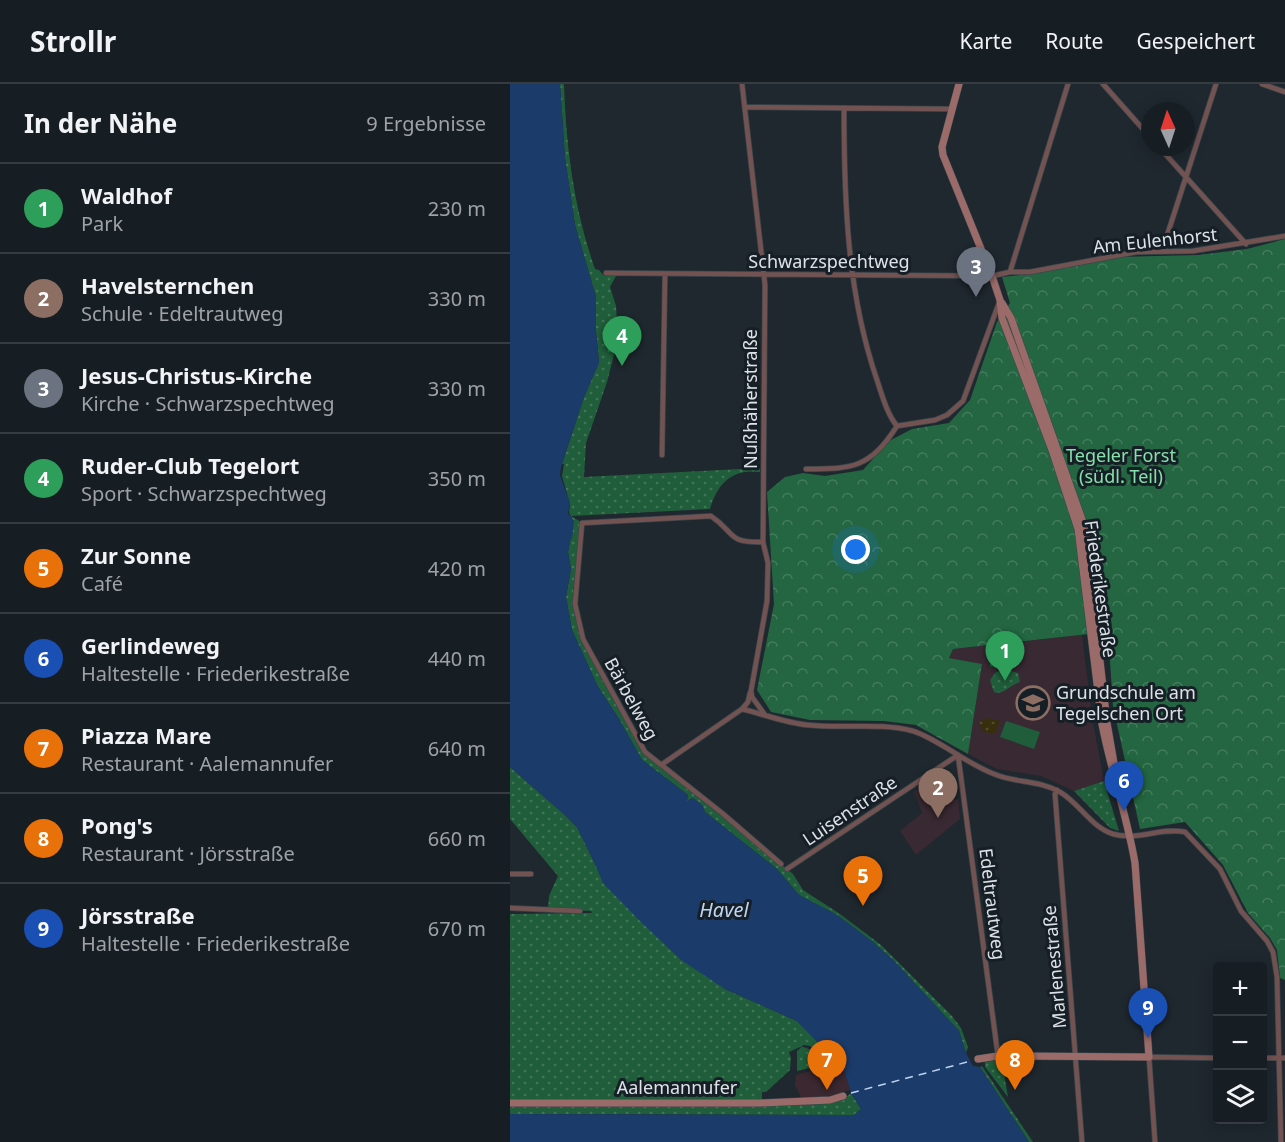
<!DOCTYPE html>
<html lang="de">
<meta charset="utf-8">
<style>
:root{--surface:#171e23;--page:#242b30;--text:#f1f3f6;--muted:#9ea2a6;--line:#363c41;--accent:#49d49d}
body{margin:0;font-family:"Noto Sans",sans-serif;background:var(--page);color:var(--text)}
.controls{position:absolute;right:18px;bottom:18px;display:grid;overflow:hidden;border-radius:6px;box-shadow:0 3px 15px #0003}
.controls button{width:54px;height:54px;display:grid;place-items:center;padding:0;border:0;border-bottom:2px solid var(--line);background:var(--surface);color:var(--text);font:30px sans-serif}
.compass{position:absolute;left:631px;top:18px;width:54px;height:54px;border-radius:50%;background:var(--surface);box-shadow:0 3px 15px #0003;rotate:357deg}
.you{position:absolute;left:346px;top:466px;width:21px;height:21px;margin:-15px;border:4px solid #fff;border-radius:50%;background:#1a73e8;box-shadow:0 0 0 9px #1a73e833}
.badge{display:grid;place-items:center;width:39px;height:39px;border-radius:50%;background:var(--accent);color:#fff;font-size:20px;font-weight:700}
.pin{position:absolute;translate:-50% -50px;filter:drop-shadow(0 2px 3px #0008)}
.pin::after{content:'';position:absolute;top:32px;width:21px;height:18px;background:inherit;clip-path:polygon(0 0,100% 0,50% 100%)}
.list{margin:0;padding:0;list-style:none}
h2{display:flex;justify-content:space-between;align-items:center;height:78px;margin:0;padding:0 24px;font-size:26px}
h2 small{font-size:20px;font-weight:400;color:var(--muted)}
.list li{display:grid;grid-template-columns:39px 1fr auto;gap:18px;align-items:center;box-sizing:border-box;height:90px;padding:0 24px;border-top:2px solid var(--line)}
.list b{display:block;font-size:22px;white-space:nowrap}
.list p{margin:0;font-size:20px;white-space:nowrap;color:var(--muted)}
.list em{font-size:20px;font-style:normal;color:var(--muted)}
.icon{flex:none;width:33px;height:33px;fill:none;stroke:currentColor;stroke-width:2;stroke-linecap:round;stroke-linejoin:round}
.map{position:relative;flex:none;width:775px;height:1058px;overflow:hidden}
header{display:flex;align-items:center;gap:36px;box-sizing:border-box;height:84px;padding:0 30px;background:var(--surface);border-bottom:2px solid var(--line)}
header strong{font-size:28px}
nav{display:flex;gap:33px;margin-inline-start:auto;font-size:21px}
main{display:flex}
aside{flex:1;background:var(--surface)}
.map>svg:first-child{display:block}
.commercial{fill:#3b2830}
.education{fill:#392933}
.green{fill:url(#green-dots)}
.forest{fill:url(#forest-crowns)}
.sand{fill:url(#sand-dots)}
.pitch{fill:#205e3b}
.water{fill:#1b3b6a}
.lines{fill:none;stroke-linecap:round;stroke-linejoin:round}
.ferry{stroke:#bfd4f2;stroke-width:1.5;stroke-dasharray:8 6;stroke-linecap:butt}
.street-casing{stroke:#3d464c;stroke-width:6}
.secondary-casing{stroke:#3d464c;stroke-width:8}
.street{stroke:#725352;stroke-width:4.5}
.secondary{stroke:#9b6b69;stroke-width:7}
.labels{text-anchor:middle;stroke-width:6;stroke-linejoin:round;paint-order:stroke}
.street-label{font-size:18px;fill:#dce2e7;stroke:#161f26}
.park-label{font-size:18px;fill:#84e1a8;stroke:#161f26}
.poi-label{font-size:18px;fill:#dce2e7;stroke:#161f26;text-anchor:start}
.water-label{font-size:20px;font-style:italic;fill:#bfd4f2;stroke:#161f26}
</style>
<header>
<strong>Strollr</strong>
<nav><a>Karte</a><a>Route</a><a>Gespeichert</a></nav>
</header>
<main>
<aside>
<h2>In der Nähe<small>9 Ergebnisse</small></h2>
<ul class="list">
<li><span class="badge" style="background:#2e9e5b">1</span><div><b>Waldhof</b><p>Park</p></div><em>230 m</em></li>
<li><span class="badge" style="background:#8d6e63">2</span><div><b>Havelsternchen</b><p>Schule · Edeltrautweg</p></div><em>330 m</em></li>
<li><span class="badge" style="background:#6b7280">3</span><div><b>Jesus-Christus-Kirche</b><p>Kirche · Schwarzspechtweg</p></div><em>330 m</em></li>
<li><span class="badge" style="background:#2e9e5b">4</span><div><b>Ruder-Club Tegelort</b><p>Sport · Schwarzspechtweg</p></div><em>350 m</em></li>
<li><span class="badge" style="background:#e8710a">5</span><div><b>Zur Sonne</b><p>Café</p></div><em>420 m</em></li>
<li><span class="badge" style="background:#1a4fb4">6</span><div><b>Gerlindeweg</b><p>Haltestelle · Friederikestraße</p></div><em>440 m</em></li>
<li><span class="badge" style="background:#e8710a">7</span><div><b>Piazza Mare</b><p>Restaurant · Aalemannufer</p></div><em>640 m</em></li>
<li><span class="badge" style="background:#e8710a">8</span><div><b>Pong's</b><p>Restaurant · Jörsstraße</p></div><em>660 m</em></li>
<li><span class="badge" style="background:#1a4fb4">9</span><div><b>Jörsstraße</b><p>Haltestelle · Friederikestraße</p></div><em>670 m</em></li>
</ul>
</aside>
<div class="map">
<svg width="775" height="1058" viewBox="0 0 775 1058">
<defs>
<pattern id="green-dots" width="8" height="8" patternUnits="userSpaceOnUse" patternTransform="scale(1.5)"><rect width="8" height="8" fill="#205e3b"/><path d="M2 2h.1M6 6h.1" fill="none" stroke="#407557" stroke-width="1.8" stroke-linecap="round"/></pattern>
<pattern id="forest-crowns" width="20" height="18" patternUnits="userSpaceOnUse" patternTransform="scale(1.5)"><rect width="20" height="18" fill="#236641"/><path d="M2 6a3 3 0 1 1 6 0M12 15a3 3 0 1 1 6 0" fill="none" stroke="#427c5c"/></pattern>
<pattern id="sand-dots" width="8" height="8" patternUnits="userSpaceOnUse" patternTransform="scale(1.5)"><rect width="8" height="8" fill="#362e0d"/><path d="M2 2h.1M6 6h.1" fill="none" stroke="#524c30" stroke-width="1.8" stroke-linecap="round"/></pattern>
</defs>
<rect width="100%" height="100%" fill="#1f282f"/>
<path class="commercial" d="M330 982 334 986 340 1006 308 1015 293 1017 285 1001 286 991 304 986H322Z"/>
<path class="education" d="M572 551 583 639 594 697 564 707 531 692 487 685 458 670 472 580 439 574 443 565Z
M418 699 430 717 448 715 450 735 406 771 390 747 412 729 404 708Z"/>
<path class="green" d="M50 0H54C56 64 64 125 85 185L89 186 93 191 106 192 100 203 106 222 108 255 97 298 76 359 74 393 250 384V388C222 384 207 400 200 425L61 432 71 438 64 519 72 556 134 669 283 790 293 806 330 830 371 861 442 932 451 944 458 963 456 969 449 947 385 878 363 858 327 831 289 811 267 785 195 728 192 721 183 714 177 717 178 711 132 676 109 635 87 601 62 546 56 513 61 485 58 468 60 457 62 453 63 437 59 428 60 420 52 392 54 380H52L74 313 89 278 86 248V213L65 141 55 74Z
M498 586 508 589 510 598C500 601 492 612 484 608L480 596 486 588Z
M0 683 54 730 67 743 87 784 94 800 215 905 287 937 308 957 325 978 314 982 305 967 300 962 294 961 279 968 281 974 280 986 256 1008H252V1016L0 1017V830L82 829 81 827 38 825 39 812 48 792 0 735Z
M594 697 609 747 600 744 564 707Z
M292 963C303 964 306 972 311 981L287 987V967Z
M488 976 492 978 498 1013 475 983V978Z
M472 982 523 1058H519L470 983Z
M341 1009 351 1025 344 1031 0 1030V1019L332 1017Z"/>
<path class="forest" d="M775 155V896L770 894 767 866 760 854 738 829 713 781 675 738 630 745 603 622 598 548 443 565 439 574 472 580 458 670 406 641 374 637 300 636 261 628 247 606 264 520 257 408 275 393 293 389 315 392 353 386 379 357 402 345 439 339 460 316 487 238 500 219 492 193 520 190 607 173 688 171 737 165Z"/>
<path class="sand" d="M478 634 490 637 485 650C473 647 474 652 469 638Z"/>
<path class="pitch" d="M505 569 506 581 480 583 479 571Z
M496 637 530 648 524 665 490 653Z"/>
<path class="water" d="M0 0H50L55 74 65 141 86 213V248L89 279 74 313 51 383 50 391 60 419 58 429 64 437 62 453 60 457 58 468 61 485 56 513 62 546 87 601 109 635 132 676 178 711 177 717 183 714 192 721 195 728 267 785 289 811 327 831 363 858 385 878 449 947 456 969 463 982 470 983 519 1058H0V1030L344 1031 351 1025 341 1009 334 986 287 937 215 905 171 876 129 836 93 799 87 784 67 743 54 730 0 683Z"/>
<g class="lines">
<path class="ferry" d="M341 1009 461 977"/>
<defs>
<path id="street" d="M232 0 255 201 253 458 258 479 257 517 241 607 242 613 255 631
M593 0 640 53
M752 0 775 8
M236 23 442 25
M334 24C334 116 337 209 367 296 372 311 377 330 387 342
M649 63 736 160
M655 167 654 161 706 0
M500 188 558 0
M96 189 482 192 500 188H520L626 168 683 167 775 152
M387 342 425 336 437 331 453 317 489 219
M152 371 155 190
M296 385C343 385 360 384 387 342
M253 458C216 459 226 449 201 432L72 439 65 520 73 555 135 668 212 729 271 780
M232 625C253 630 276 639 298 641 333 645 369 638 403 647 428 655 457 680 484 690 505 699 529 696 550 708 569 719 581 743 603 750 627 757 652 743 675 748L710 785 731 827 757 857 763 868 767 893 771 1058
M448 671 488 972
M151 681 232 625 238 618 240 609
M547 706 545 710 572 1058
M277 785 448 671
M0 790H21
M0 824 70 827
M752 974H775
M645 1058 639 973 708 974"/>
<path id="secondary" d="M449 0 432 63 433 71 482 192 490 216 492 234 542 366 568 445 592 640C601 687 617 732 625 779L639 973 488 972 468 975
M492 219 501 234 575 444 597 639 604 679
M0 1019H251L320 1016 333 1012"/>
</defs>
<use href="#street" class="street-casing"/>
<use href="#secondary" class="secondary-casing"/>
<use href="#street" class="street"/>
<use href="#secondary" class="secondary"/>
</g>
<defs>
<symbol id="school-ring" viewBox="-11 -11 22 22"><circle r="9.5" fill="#161f26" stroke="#8d6e63" stroke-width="1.5"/><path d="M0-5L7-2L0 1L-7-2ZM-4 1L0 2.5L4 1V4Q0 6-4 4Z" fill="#8d6e63"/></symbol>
</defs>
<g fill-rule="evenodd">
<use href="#school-ring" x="504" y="600" width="38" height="38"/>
</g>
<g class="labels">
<g class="street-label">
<text transform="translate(645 157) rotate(-6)" y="6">Am Eulenhorst</text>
<text x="319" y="184">Schwarzspechtweg</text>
<text transform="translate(241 315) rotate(-90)" y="6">Nußhäherstraße</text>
<text transform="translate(590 505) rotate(82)" y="6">Friederikestraße</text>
<text transform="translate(121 615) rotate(61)" y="6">Bärbelweg</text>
<text transform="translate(340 727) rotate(-34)" y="6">Luisenstraße</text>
<text transform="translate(482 820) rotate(83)" y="6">Edeltrautweg</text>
<text transform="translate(545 883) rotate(-95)" y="6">Marlenestraße</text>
<text x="167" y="1010">Aalemannufer</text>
</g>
<g class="park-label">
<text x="611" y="378">Tegeler Forst<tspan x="611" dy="21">(südl. Teil)</tspan></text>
</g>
<g class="poi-label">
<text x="546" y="615">Grundschule am<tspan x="546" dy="21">Tegelschen Ort</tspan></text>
</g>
<g class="water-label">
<text x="214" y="833">Havel</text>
</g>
</g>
</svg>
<div class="controls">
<button>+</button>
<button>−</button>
<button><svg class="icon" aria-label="layers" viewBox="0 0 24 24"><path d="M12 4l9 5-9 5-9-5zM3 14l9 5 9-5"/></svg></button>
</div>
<svg class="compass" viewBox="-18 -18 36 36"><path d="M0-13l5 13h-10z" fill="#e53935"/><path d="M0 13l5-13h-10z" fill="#9ea2a6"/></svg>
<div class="you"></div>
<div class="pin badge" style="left:495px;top:597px;background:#2e9e5b">1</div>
<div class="pin badge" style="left:428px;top:734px;background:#8d6e63">2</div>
<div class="pin badge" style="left:466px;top:213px;background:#6b7280">3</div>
<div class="pin badge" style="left:112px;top:282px;background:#2e9e5b">4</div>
<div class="pin badge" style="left:353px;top:822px;background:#e8710a">5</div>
<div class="pin badge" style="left:614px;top:727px;background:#1a4fb4">6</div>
<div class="pin badge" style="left:317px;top:1006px;background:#e8710a">7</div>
<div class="pin badge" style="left:505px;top:1006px;background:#e8710a">8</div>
<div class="pin badge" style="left:638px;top:954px;background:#1a4fb4">9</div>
</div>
</main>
